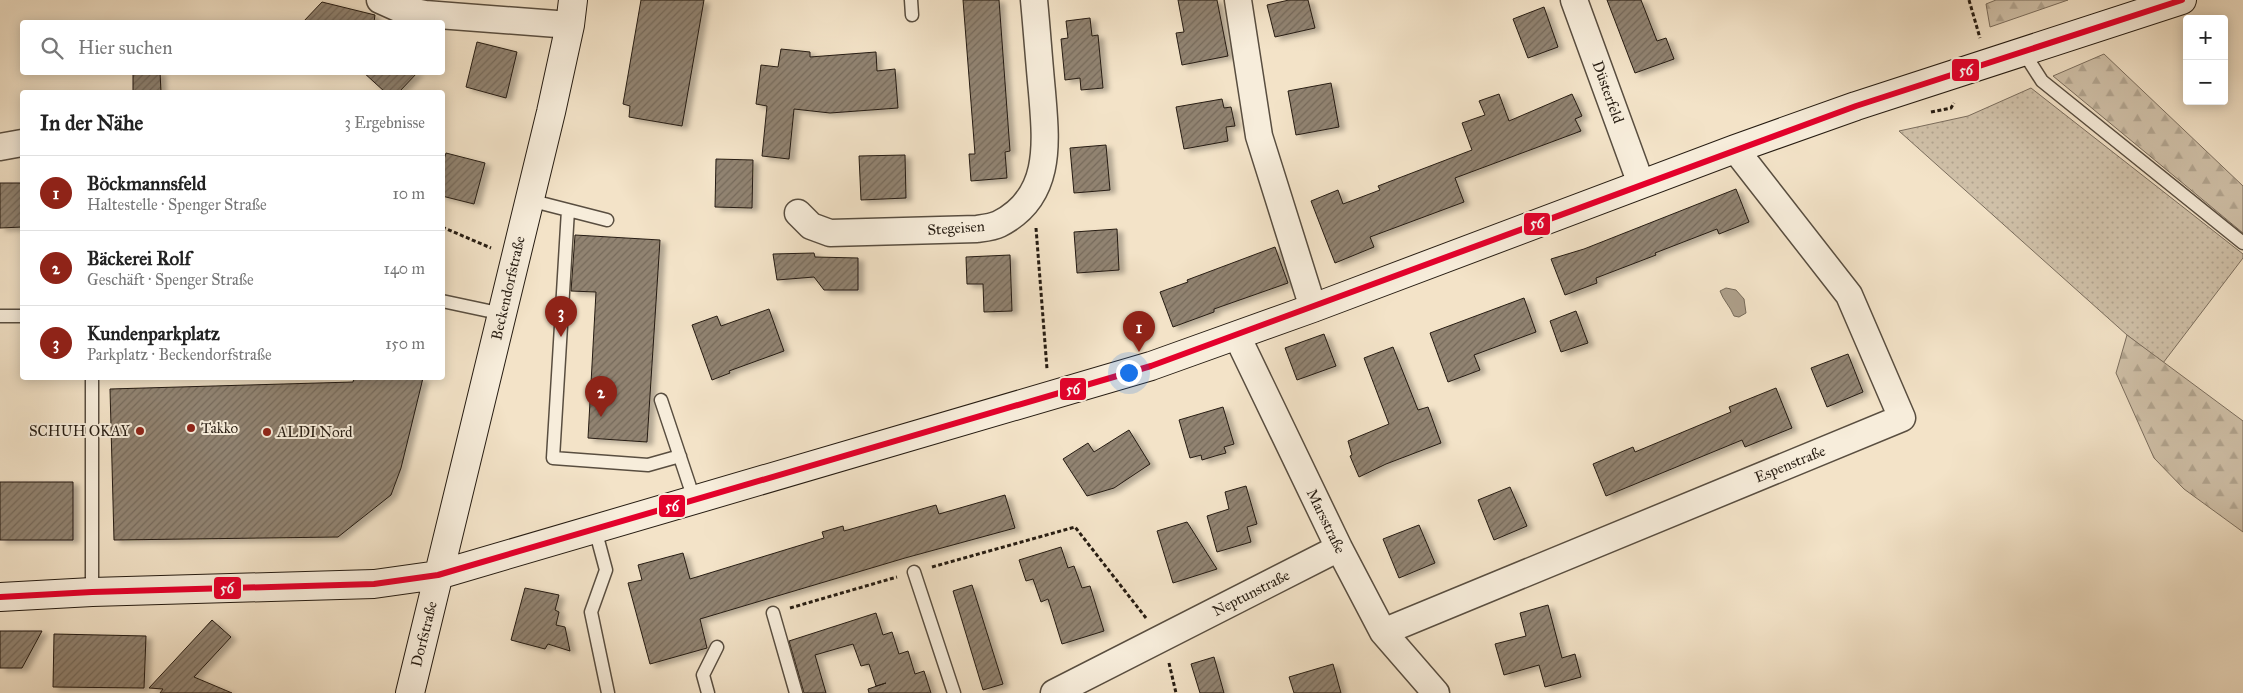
<!DOCTYPE html>
<html lang="de">
<meta charset="utf-8">
<style>
:root{--surface:#fff;--page:#f6f6f6;--text:#222;--muted:#767676;--line:#e0e0e0;--accent:#8f2418}
body{margin:0;font-family:"IM FELL Great Primer",serif;background:var(--page);color:var(--text)}
.controls{position:absolute;right:15px;top:15px;display:grid;overflow:hidden;border-radius:5px;box-shadow:0 2px 12px #0003}
.controls button{width:45px;height:45px;display:grid;place-items:center;padding:0;border:0;border-bottom:1px solid var(--line);background:var(--surface);color:var(--text);font:25px sans-serif}
.you{position:absolute;left:1128px;top:372px;width:18px;height:18px;margin:-12px;border:4px solid #fff;border-radius:50%;background:#1a73e8;box-shadow:0 0 0 8px #1a73e833}
.badge{display:grid;place-items:center;width:32px;height:32px;border-radius:50%;background:var(--accent);color:#fff;font-size:16px;font-weight:700}
.pin{position:absolute;translate:-50% -41px;filter:drop-shadow(0 1px 2px #0008)}
.pin::after{content:'';position:absolute;top:26px;width:18px;height:15px;background:inherit;clip-path:polygon(0 0,100% 0,50% 100%)}
.list{margin:0;padding:0;list-style:none}
h2{display:flex;justify-content:space-between;align-items:center;height:65px;margin:0;padding:0 20px;font-size:21px}
h2 small{font-size:16px;font-weight:400;color:var(--muted)}
.list li{display:grid;grid-template-columns:32px 1fr auto;gap:15px;align-items:center;box-sizing:border-box;height:75px;padding:0 20px;border-top:1px solid var(--line)}
.list b{display:block;font-size:19px;white-space:nowrap}
.list p{margin:0;font-size:16px;white-space:nowrap;color:var(--muted)}
.list em{font-size:16px;font-style:normal;color:var(--muted)}
.icon{flex:none;width:28px;height:28px;fill:none;stroke:currentColor;stroke-width:2;stroke-linecap:round;stroke-linejoin:round}
.map{position:relative;flex:none;width:2243px;height:693px;overflow:hidden}
.search{position:absolute;background:var(--surface);box-shadow:0 2px 12px #0003;left:20px;top:20px;width:425px;height:55px;display:flex;align-items:center;gap:12px;box-sizing:border-box;padding:0 18px;border-radius:5px;color:var(--muted);font-size:19px}
.panel{position:absolute;background:var(--surface);box-shadow:0 2px 12px #0003;left:20px;top:90px;width:425px;height:290px;border-radius:5px}
.map>svg:first-child{display:block}
.grass{fill:url(#grass-dots);stroke:#7b6e5e}
.forest{fill:url(#forest-firs);stroke:#7b6e5e}
.water{fill:#ad9f8a;stroke:#776b5a}
.building{fill:url(#building-hatch);stroke:#261c12;filter:url(#shadow)}
.lines{fill:none;stroke-linecap:round;stroke-linejoin:round}
.service-casing{stroke:#594e40;stroke-width:15}
.minor-casing{stroke:#594e40;stroke-width:29}
.secondary-casing{stroke:#261c12;stroke-width:30}
.path{stroke:#261c12;stroke-width:3;stroke-dasharray:4 2.5;stroke-linecap:butt}
.service{stroke:#f7eddb;stroke-width:12}
.minor{stroke:#f7eddb;stroke-width:26}
.secondary{stroke:#f7eddb;stroke-width:28}
.bus-1-casing{stroke:#f7eddb;stroke-width:10}
.bus-1{stroke:#e4002b;stroke-width:6}
.poi-dot{fill:#8f2418;stroke:#f7eddb;stroke-width:2}
.labels{text-anchor:middle;stroke-width:4;stroke-linejoin:round;paint-order:stroke}
.street-label{font-size:15px;fill:#261c12;stroke:#f7eddb}
.poi-label{font-size:15px;fill:#261c12;stroke:#f7eddb;text-anchor:start}
.line-badge{stroke:#f7eddb;stroke-width:2}
.badge-label{font-size:14px;text-anchor:middle;font-weight:bold;fill:#fff}
</style>
<div class="map">
<svg width="2243" height="693" viewBox="0 0 2243 693">
<defs>
<pattern id="grass-dots" width="8" height="8" patternUnits="userSpaceOnUse" patternTransform="scale(1.25)"><rect width="8" height="8" fill="#d0c1a9"/><path d="M2 2h.1M6 6h.1" fill="none" stroke="#b2a590" stroke-width="1.8" stroke-linecap="round"/></pattern>
<pattern id="forest-firs" width="22" height="20" patternUnits="userSpaceOnUse" patternTransform="scale(1.25)"><rect width="22" height="20" fill="#d0c1a9"/><path d="M5 1l3.5 6h-7zM16 11l3.5 6h-7z" fill="#b2a590"/></pattern>
<pattern id="building-hatch" width="6" height="6" patternUnits="userSpaceOnUse" patternTransform="scale(1.25)"><rect width="6" height="6" fill="#918371"/><path d="M-1 1l2-2M0 6l6-6M5 7l2-2" fill="none" stroke="#766a5b"/></pattern>
<filter id="shadow"><feDropShadow dx="5.5" dy="3" stdDeviation="2.5" flood-color="#0004"/></filter>
</defs>
<rect width="100%" height="100%" fill="#f3e3c8"/>
<filter id="stains"><feTurbulence type="fractalNoise" baseFrequency=".004" numOctaves="4"/><feColorMatrix values="0 0 0 0 .2 0 0 0 0 .09 0 0 0 0 .02 0 0 0 .5 -.17"/></filter>
<radialGradient id="worn" r=".72"><stop offset=".6" stop-color="#630" stop-opacity="0"/><stop offset="1" stop-color="#630" stop-opacity=".3"/></radialGradient>
<path class="grass" d="M2031 88 2243 254V258L2163 363 2127 335 1899 131 1968 116Z"/>
<path class="forest" d="M1996 0H2068L1990 27 1986 4Z
M2104 54 2243 186V233L2053 76Z
M2127 335 2243 421V532L2184 489 2154 458 2116 373Z"/>
<path class="water" d="M1726 288 1736 290 1744 299 1746 313 1739 317 1734 316C1730 306 1723 300 1720 291Z"/>
<path class="building" d="M641 0H704L682 126 629 117 630 106 623 104Z
M963 0H999L1010 151 1005 152 1007 178 971 181 969 154H975Z
M1178 0H1217L1228 56 1182 65 1176 33 1184 32Z
M1289 0H1308L1315 28 1275 37 1267 5Z
M1607 0H1641L1657 41 1666 38 1674 59 1635 73Z
M322 2 375 15 374 22H303Z
M1544 7 1558 47 1528 58 1513 19Z
M1090 18 1092 36 1098 35 1103 88 1081 90 1080 78 1065 80 1061 39 1068 38 1066 21Z
M477 42 517 52 506 98 466 87Z
M781 49 810 52V57L876 52 877 71 895 69 898 108 830 113 794 109 789 159 762 156 767 106 756 104 761 65 778 67Z
M133 72H160L161 92H133Z
M363 72H418L399 92H385Z
M1331 83 1339 127 1296 135 1288 91Z
M1499 94 1509 121 1572 94 1582 116 1575 119 1581 131 1455 178 1464 202 1370 237 1374 247 1335 263 1311 201 1338 190 1343 204 1380 190 1378 186 1472 150 1462 123 1485 115 1479 101Z
M1222 99 1224 108 1231 107 1235 126 1226 127 1228 141 1184 149 1176 107Z
M1106 145 1110 190 1074 193 1070 148Z
M446 153 485 163 474 204 442 196V166Z
M905 155 906 198 861 200 859 156Z
M716 159 753 160 752 208 715 207Z
M0 183H22V227L0 228Z
M1736 189 1749 222 1719 234 1717 229 1655 253 1656 255 1596 278 1597 283 1565 295 1551 259 1584 249Z
M1117 229 1119 270 1077 273 1074 232Z
M575 235 660 240 647 442 588 438 596 292 571 291Z
M1275 247 1288 283 1214 309V312L1173 327 1160 292 1188 282 1187 280Z
M814 253 815 257 858 258V290H824L814 277 777 280 773 254Z
M1010 255 1012 311 984 312 983 284H967L966 257Z
M1524 298 1536 332 1474 355 1480 370 1448 382 1430 333Z
M769 309 784 351 729 371 730 373 712 380 692 325 717 316 721 326Z
M1576 311 1588 343 1561 352 1550 321Z
M1324 334 1336 366 1297 380 1285 348Z
M1393 347 1418 410 1428 407 1441 443 1386 464 1359 477 1350 456 1352 455 1348 441 1389 424 1364 358Z
M1848 354 1863 392 1827 407 1811 368Z
M354 378H423L401 468 391 495 338 537 114 540 110 389 353 382Z
M1776 388 1792 428 1745 447 1742 440 1606 496 1593 464 1633 447 1635 452 1731 412 1729 407Z
M1223 407 1234 444 1224 447 1226 453 1215 456 1202 460 1201 455 1190 458 1179 420Z
M1129 430 1150 464 1114 488 1087 496 1063 459 1088 443 1094 452Z
M0 482H73V540H0Z
M1246 486 1257 524 1247 527 1251 542 1217 552 1207 516 1229 509 1225 492Z
M1510 487 1527 526 1494 540 1478 500Z
M1005 495 1015 528 905 558 700 619 707 648 650 664 628 583 642 580 638 565 683 553 690 579 824 538 822 532 843 526 844 531 936 505 939 514Z
M1187 522 1217 569 1173 583 1157 531Z
M1419 525 1435 563 1399 578 1383 539Z
M1061 547 1068 568 1074 566 1082 588 1090 586 1104 631 1062 644 1048 599 1041 602 1033 579 1026 581 1019 560Z
M972 585 1003 684 983 690 953 591Z
M525 588 559 595 555 610 559 612 556 625 565 627 570 651 548 644 545 649 511 640Z
M1548 605 1562 658 1575 654 1581 677 1545 687 1539 665 1504 675 1495 644 1526 636 1520 613Z
M876 613 883 635 892 632 899 654 908 651 915 674 924 671 931 693H869L868 689 886 683 876 686 869 664 861 666 853 644 815 655 826 693H804L789 641Z
M212 620 231 637 194 677 232 693H160L163 689 149 688Z
M0 631H42L22 668H0Z
M54 634 146 636 144 688 53 687Z
M1214 657 1224 693H1200L1191 664Z
M1333 664 1341 693H1294L1289 677Z"/>
<g class="lines">
<defs>
<path id="service" d="M911 0 912 15
M2024 53 2042 81 2243 243
M529 200 607 220
M568 210 553 458 648 465 680 456
M442 301 503 314
M0 316H22
M661 400 694 499
M595 529 606 570 591 612 608 693
M914 572 954 693
M92 592V378
M773 613 796 693
M708 693 703 675 717 647"/>
<path id="minor" d="M380 0 400 9 425 14 570 25
M1238 0 1259 136 1313 308
M1574 0 1641 184
M0 147 22 143
M798 213 811 226 830 233 977 229C984 228 993 227 999 224 1053 197 1046 141 1042 92 1039 61 1037 31 1034 0
M1237 336 1339 548 1383 632 1436 693
M1383 632 1902 418 1849 295 1735 149
M1054 693 1339 548"/>
<path id="secondary" d="M0 597 92 592 374 584 438 575 1151 366 1313 308 1735 149 1856 106 2182 0
M410 693 551 112 570 25 573 0"/>
</defs>
<use href="#service" class="service-casing"/>
<use href="#minor" class="minor-casing"/>
<use href="#secondary" class="secondary-casing"/>
<path class="path" d="M1969 0 1980 38
M1931 112 1951 108 1954 103
M442 227 491 248
M1036 228 1047 369
M932 567 1075 527 1146 618
M790 608 897 577
M1169 663 1176 693"/>
<use href="#service" class="service"/>
<use href="#minor" class="minor"/>
<use href="#secondary" class="secondary"/>
<defs>
<path id="bus-1" d="M0 597 92 592 374 584 438 575 1151 366 1856 106 2182 0"/>
</defs>
<use href="#bus-1" class="bus-1-casing"/>
<use href="#bus-1" class="bus-1"/>
</g>
<g class="poi-dot">
<circle cx="191" cy="428" r="5"/>
<circle cx="140" cy="431" r="5"/>
<circle cx="267" cy="432" r="5"/>
</g>
<g class="labels">
<g class="street-label">
<text transform="translate(1608 92) rotate(70)" y="5">Düsterfeld</text>
<text transform="translate(956 228) rotate(-4)" y="5">Stegeisen</text>
<text transform="translate(508 288) rotate(-77)" y="5">Beckendorfstraße</text>
<text transform="translate(1790 464) rotate(-22)" y="5">Espenstraße</text>
<text transform="translate(1326 521) rotate(64)" y="5">Marsstraße</text>
<text transform="translate(1251 593) rotate(-27)" y="5">Neptunstraße</text>
<text transform="translate(424 634) rotate(-76)" y="5">Dorfstraße</text>
</g>
<g class="poi-label">
<text x="201" y="433">Takko</text>
<text x="130" y="436" text-anchor="end">SCHUH OKAY</text>
<text x="277" y="437">ALDI Nord</text>
</g>
</g>
<g class="line-badge">
<rect x="1951" y="58" width="29" height="24" rx="5" fill="#e4002b"/>
<rect x="1523" y="212" width="28" height="24" rx="5" fill="#e4002b"/>
<rect x="1059" y="377" width="28" height="24" rx="5" fill="#e4002b"/>
<rect x="658" y="494" width="28" height="24" rx="5" fill="#e4002b"/>
<rect x="213" y="576" width="29" height="24" rx="5" fill="#e4002b"/>
</g>
<g class="badge-label">
<text x="1966" y="75">56</text>
<text x="1537" y="228">56</text>
<text x="1073" y="394">56</text>
<text x="672" y="511">56</text>
<text x="227" y="593">56</text>
</g>
<rect width="100%" height="100%" filter="url(#stains)"/>
<rect width="100%" height="100%" fill="url(#worn)"/>
</svg>
<div class="controls">
<button>+</button>
<button>−</button>
</div>
<div class="you"></div>
<div class="pin badge" style="left:1139px;top:352px">1</div>
<div class="pin badge" style="left:601px;top:417px">2</div>
<div class="pin badge" style="left:561px;top:337px">3</div>
<div class="search"><svg class="icon" aria-label="search" viewBox="0 0 24 24"><circle cx="10" cy="10" r="6"/><path d="M15 15l6 6"/></svg>Hier suchen</div>
<section class="panel">
<h2>In der Nähe<small>3 Ergebnisse</small></h2>
<ul class="list">
<li><span class="badge">1</span><div><b>Böckmannsfeld</b><p>Haltestelle · Spenger Straße</p></div><em>10 m</em></li>
<li><span class="badge">2</span><div><b>Bäckerei Rolf</b><p>Geschäft · Spenger Straße</p></div><em>140 m</em></li>
<li><span class="badge">3</span><div><b>Kundenparkplatz</b><p>Parkplatz · Beckendorfstraße</p></div><em>150 m</em></li>
</ul>
</section>
</div>
